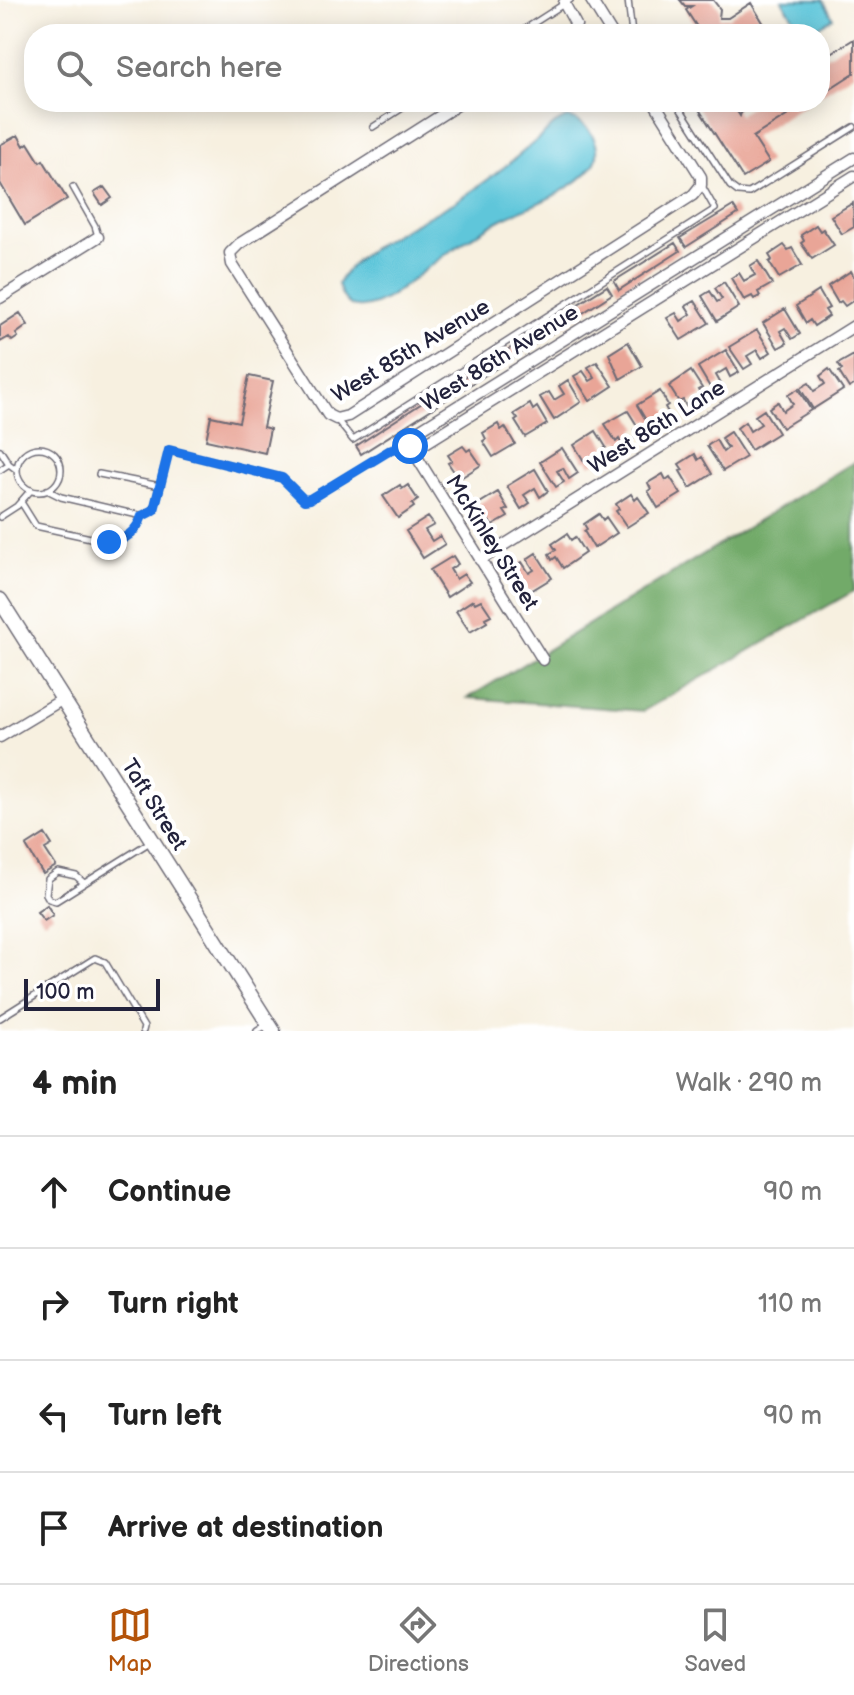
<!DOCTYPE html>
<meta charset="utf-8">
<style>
:root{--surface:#fff;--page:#f2f2f2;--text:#222;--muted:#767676;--line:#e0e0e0;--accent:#b45309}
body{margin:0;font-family:"Balsamiq Sans",sans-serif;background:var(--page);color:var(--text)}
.scale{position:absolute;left:24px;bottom:20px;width:136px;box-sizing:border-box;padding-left:8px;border:4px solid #22223b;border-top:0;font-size:22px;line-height:28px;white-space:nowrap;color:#22223b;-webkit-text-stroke:6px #fff;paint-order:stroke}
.stop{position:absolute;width:24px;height:24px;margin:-18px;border:6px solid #1a73e8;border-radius:50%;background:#fff}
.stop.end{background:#1a73e8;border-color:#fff;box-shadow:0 2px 8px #0008}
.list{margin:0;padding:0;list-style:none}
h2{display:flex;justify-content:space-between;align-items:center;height:104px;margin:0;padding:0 32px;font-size:34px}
h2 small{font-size:26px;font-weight:400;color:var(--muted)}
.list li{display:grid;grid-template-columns:52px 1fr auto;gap:24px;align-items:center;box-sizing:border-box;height:112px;padding:0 32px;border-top:2px solid var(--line)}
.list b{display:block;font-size:30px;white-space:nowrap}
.list em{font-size:26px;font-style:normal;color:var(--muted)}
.icon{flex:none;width:44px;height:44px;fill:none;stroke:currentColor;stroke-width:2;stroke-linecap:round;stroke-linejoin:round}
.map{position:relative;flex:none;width:854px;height:1031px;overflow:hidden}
.search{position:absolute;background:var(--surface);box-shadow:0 4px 20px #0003;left:24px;right:24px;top:24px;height:88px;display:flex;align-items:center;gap:20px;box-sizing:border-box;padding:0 28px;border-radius:32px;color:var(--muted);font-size:30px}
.sheet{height:552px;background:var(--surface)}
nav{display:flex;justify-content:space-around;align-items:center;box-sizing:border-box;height:112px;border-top:2px solid var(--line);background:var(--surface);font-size:22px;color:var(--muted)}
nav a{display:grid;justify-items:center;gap:4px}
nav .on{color:var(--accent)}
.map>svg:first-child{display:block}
.forest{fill:#72aa69;stroke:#4a6652;stroke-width:2}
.water{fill:#5ec6da;stroke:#40748a;stroke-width:2}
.building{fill:#e9a597}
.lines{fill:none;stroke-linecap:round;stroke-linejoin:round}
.lane-casing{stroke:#6d6a75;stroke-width:8}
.street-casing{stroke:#6d6a75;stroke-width:13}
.secondary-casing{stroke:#6d6a75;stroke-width:17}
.lane{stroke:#fff;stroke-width:5}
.street{stroke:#fff;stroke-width:10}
.secondary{stroke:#fff;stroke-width:14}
.route{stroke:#1a73e8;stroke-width:10}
.labels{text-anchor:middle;stroke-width:8;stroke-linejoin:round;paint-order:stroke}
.street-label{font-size:22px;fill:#22223b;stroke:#fff}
</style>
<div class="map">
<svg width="854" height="1031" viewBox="0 0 854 1031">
<rect width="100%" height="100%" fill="#fff"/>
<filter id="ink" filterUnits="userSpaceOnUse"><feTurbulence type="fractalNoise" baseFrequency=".0125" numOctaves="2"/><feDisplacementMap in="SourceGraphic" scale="16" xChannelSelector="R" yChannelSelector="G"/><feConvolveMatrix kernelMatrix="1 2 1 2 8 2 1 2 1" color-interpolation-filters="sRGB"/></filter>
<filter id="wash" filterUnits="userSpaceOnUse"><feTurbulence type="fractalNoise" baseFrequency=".006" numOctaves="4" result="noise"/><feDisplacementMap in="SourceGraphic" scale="32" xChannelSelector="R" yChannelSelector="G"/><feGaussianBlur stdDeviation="1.8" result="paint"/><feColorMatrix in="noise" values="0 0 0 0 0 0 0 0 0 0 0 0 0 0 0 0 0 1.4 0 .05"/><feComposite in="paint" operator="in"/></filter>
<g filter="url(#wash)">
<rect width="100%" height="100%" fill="#f7f0e0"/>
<path class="forest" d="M854 462V591L643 711 468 698Z"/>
<path class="water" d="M782 0H823L833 18 810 32 798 25Z
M566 118C587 118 607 149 592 167 570 193 532 205 502 219 477 232 453 249 430 266 411 280 386 305 362 307 347 309 341 295 338 284 358 245 422 223 458 200 493 178 524 152 555 124Z"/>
<g id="blocks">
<path class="building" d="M680 0H713L720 9 719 18H728L751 3 767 29 759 34H701V27H697L686 10 692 6H685Z
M854 39V73L820 95V60Z
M704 102H731L740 116 741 113 758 102H809L753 137 769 162 743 178 697 106Z
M18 135 24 146 28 143 40 162 43 160 67 199 25 225 0 183V145Z
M104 187 112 198 102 205 94 193Z
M853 203 854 227 842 234 831 216Z
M733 206 738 214 686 247 680 238Z
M816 225 820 231 823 229 834 245 812 259 801 243 804 241 801 235Z
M675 243 680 251 619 290 614 281Z
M784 245 788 250 792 248 802 265 779 278 769 262 772 260 769 255Z
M758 261 772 284 758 292 760 296 754 299 752 296 744 300 731 278 739 273 744 281 755 275 750 266Z
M851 271 854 277V300L845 306 841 301 838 303 828 286Z
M724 282 739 307 717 321 702 296 710 291 717 302 722 299 715 288Z
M607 286 612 294 535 344 529 335Z
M819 291 829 308 825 310 829 316 814 326 810 320 806 323 796 306Z
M695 301 709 323 681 340 667 318 676 313 681 321 691 314 686 306Z
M785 309 800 334 792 339 785 328 780 331 787 343 778 348 763 323Z
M20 313 28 325 16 334 18 337 12 341 9 337 0 342V326Z
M757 330 771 352 762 358 757 350 747 356 752 364 744 369 729 347Z
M628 342 642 366 620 379 609 354Z
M517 344 522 352 444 401 439 393Z
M726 350 739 372 730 377 726 369 716 375 721 384 711 389 698 367Z
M854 355V385L849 388 839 372 842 370 838 364Z
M597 362 613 386 590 401 574 376 583 371 590 381 595 378 588 367Z
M829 369 843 390 813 409 800 388 809 383 814 391 825 384 820 376Z
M691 371 702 388 698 390 702 396 686 406 683 400 679 402 669 386Z
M249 376 273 381 263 427 270 429 265 453 206 440 211 416 239 422Z
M568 380 581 402 554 420 540 397 549 392 554 400 564 394 559 386Z
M798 389 811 410 782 428 769 408 778 402 783 411 793 404 788 395Z
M660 391 668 405 665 407 670 416 654 425 651 420 647 422 637 405Z
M433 396 438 405 361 454 356 446Z
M530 404 533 410 537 407 547 424 525 437 515 421 518 419 514 414Z
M764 410 778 433 751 450 737 428 745 422 750 431 761 424 755 416Z
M628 411 638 427 634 430 638 436 622 445 619 439 616 442 605 424Z
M498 424 501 430 505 427 515 444 493 457 483 441 486 439 483 433Z
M596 431 606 447 603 450 606 455 591 465 587 459 584 461 574 445Z
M730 432 746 457 723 471 707 446 716 440 723 452 728 448 721 438Z
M463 446 467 451 470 449 481 465 459 479 448 463 452 461 448 455Z
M562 448 578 473 569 479 563 468 557 471 564 482 556 487 540 462Z
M695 454 698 460 702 457 712 474 690 488 680 471 683 470 679 464Z
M535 469 548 491 540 497 535 488 524 495 530 503 521 509 507 486Z
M663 474 666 480 670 477 681 494 658 508 648 491 651 489 648 483Z
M400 485 402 489 408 485 418 500 412 504 414 507 398 518 383 496Z
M498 492 508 509 504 511 508 517 492 526 489 521 486 523 475 506Z
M631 494 635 500 638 497 649 513 627 527 616 511 619 509 616 504Z
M599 514 603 520 606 517 617 533 594 548 584 531 587 529 584 524Z
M428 517 434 525 425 530 432 541 440 536 445 544 423 558 406 531Z
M567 534 571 540 575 537 585 553 563 568 556 557 552 560 549 554 556 550 552 544Z
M536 553 552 578 529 592 514 567 522 562 529 573 534 570 527 559Z
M453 556 458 564 450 569 456 579 464 574 470 582 447 597 430 570Z
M473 600 475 603 481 600 491 615 485 618 487 622 470 632 456 611Z
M45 834 52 845 45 849 56 866 43 874 26 846Z
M47 905 53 915 44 921 37 912Z"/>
</g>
</g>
<g filter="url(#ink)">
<use href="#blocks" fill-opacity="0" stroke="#6d6a75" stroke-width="2"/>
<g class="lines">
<defs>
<path id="lane" d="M628 0 632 34
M517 34 570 0
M676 102 730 186 738 192 749 193 854 127
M373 127 412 102
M73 187 95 226 98 236
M337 420 353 440 715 209 702 186
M17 470a22 22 0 1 1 44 0a22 22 0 1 1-44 0Z
M0 450 9 464 17 470
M0 470 9 464
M99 474 160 486
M47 490 61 497 142 516 154 510 169 450 282 478 304 500 310 499 392 449 410 446
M21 502 36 526 109 542C125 541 137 531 142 516
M0 517 17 506 31 490
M84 883 76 876 58 872 48 879 46 894 49 899 56 901 150 842
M0 1018 95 958 105 962 144 1027 143 1031
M257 1031 268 1024"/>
<path id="street" d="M591 0 612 34
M564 3 576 25 568 34
M462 102 239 244 230 253 232 264 328 415 336 419 348 416 693 195 701 185V177L654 102
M0 298 98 237
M410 446 416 432 854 158
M410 446 424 444 854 176
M410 446 543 660
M480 560 854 326
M0 737 63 699"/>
<path id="secondary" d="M0 600 273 1031"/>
</defs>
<use href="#lane" class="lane-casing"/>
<use href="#street" class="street-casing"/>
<use href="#secondary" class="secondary-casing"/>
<use href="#lane" class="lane"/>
<use href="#street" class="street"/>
<use href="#secondary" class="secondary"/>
</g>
</g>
<g class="lines" filter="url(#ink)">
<path class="route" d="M109 542C125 541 137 531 142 516L154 510 169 450 282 478 304 500 310 499 392 449 410 446"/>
</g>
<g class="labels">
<g class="street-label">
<text transform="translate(410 350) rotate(-31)" y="8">West 85th Avenue</text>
<text transform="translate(499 357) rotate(-32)" y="8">West 86th Avenue</text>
<text transform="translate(656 426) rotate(-32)" y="8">West 86th Lane</text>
<text transform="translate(493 542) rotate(58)" y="8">McKinley Street</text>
<text transform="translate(155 804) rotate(58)" y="8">Taft Street</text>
</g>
</g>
</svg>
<div class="scale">100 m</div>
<div class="stop" style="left:410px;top:446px"></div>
<div class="stop end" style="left:109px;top:542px"></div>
<div class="search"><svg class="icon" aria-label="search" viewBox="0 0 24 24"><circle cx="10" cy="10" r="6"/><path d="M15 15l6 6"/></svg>Search here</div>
</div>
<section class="sheet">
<h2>4 min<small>Walk · 290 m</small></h2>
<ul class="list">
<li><svg class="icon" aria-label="ahead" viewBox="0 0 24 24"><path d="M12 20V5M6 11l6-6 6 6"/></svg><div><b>Continue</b></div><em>90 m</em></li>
<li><svg class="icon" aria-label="right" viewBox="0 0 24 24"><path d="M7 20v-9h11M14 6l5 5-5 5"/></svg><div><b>Turn right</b></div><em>110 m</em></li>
<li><svg class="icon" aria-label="left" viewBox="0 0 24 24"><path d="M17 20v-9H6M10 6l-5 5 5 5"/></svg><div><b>Turn left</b></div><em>90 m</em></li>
<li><svg class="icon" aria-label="arrive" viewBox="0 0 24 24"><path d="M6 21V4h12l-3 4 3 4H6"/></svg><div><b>Arrive at destination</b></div></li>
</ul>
</section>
<nav>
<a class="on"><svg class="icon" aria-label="map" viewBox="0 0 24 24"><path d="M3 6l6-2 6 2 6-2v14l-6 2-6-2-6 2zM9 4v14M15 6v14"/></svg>Map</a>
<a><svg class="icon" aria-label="directions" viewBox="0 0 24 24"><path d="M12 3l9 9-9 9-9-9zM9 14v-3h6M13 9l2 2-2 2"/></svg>Directions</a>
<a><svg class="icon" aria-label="saved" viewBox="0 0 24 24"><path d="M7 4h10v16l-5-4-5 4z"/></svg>Saved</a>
</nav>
